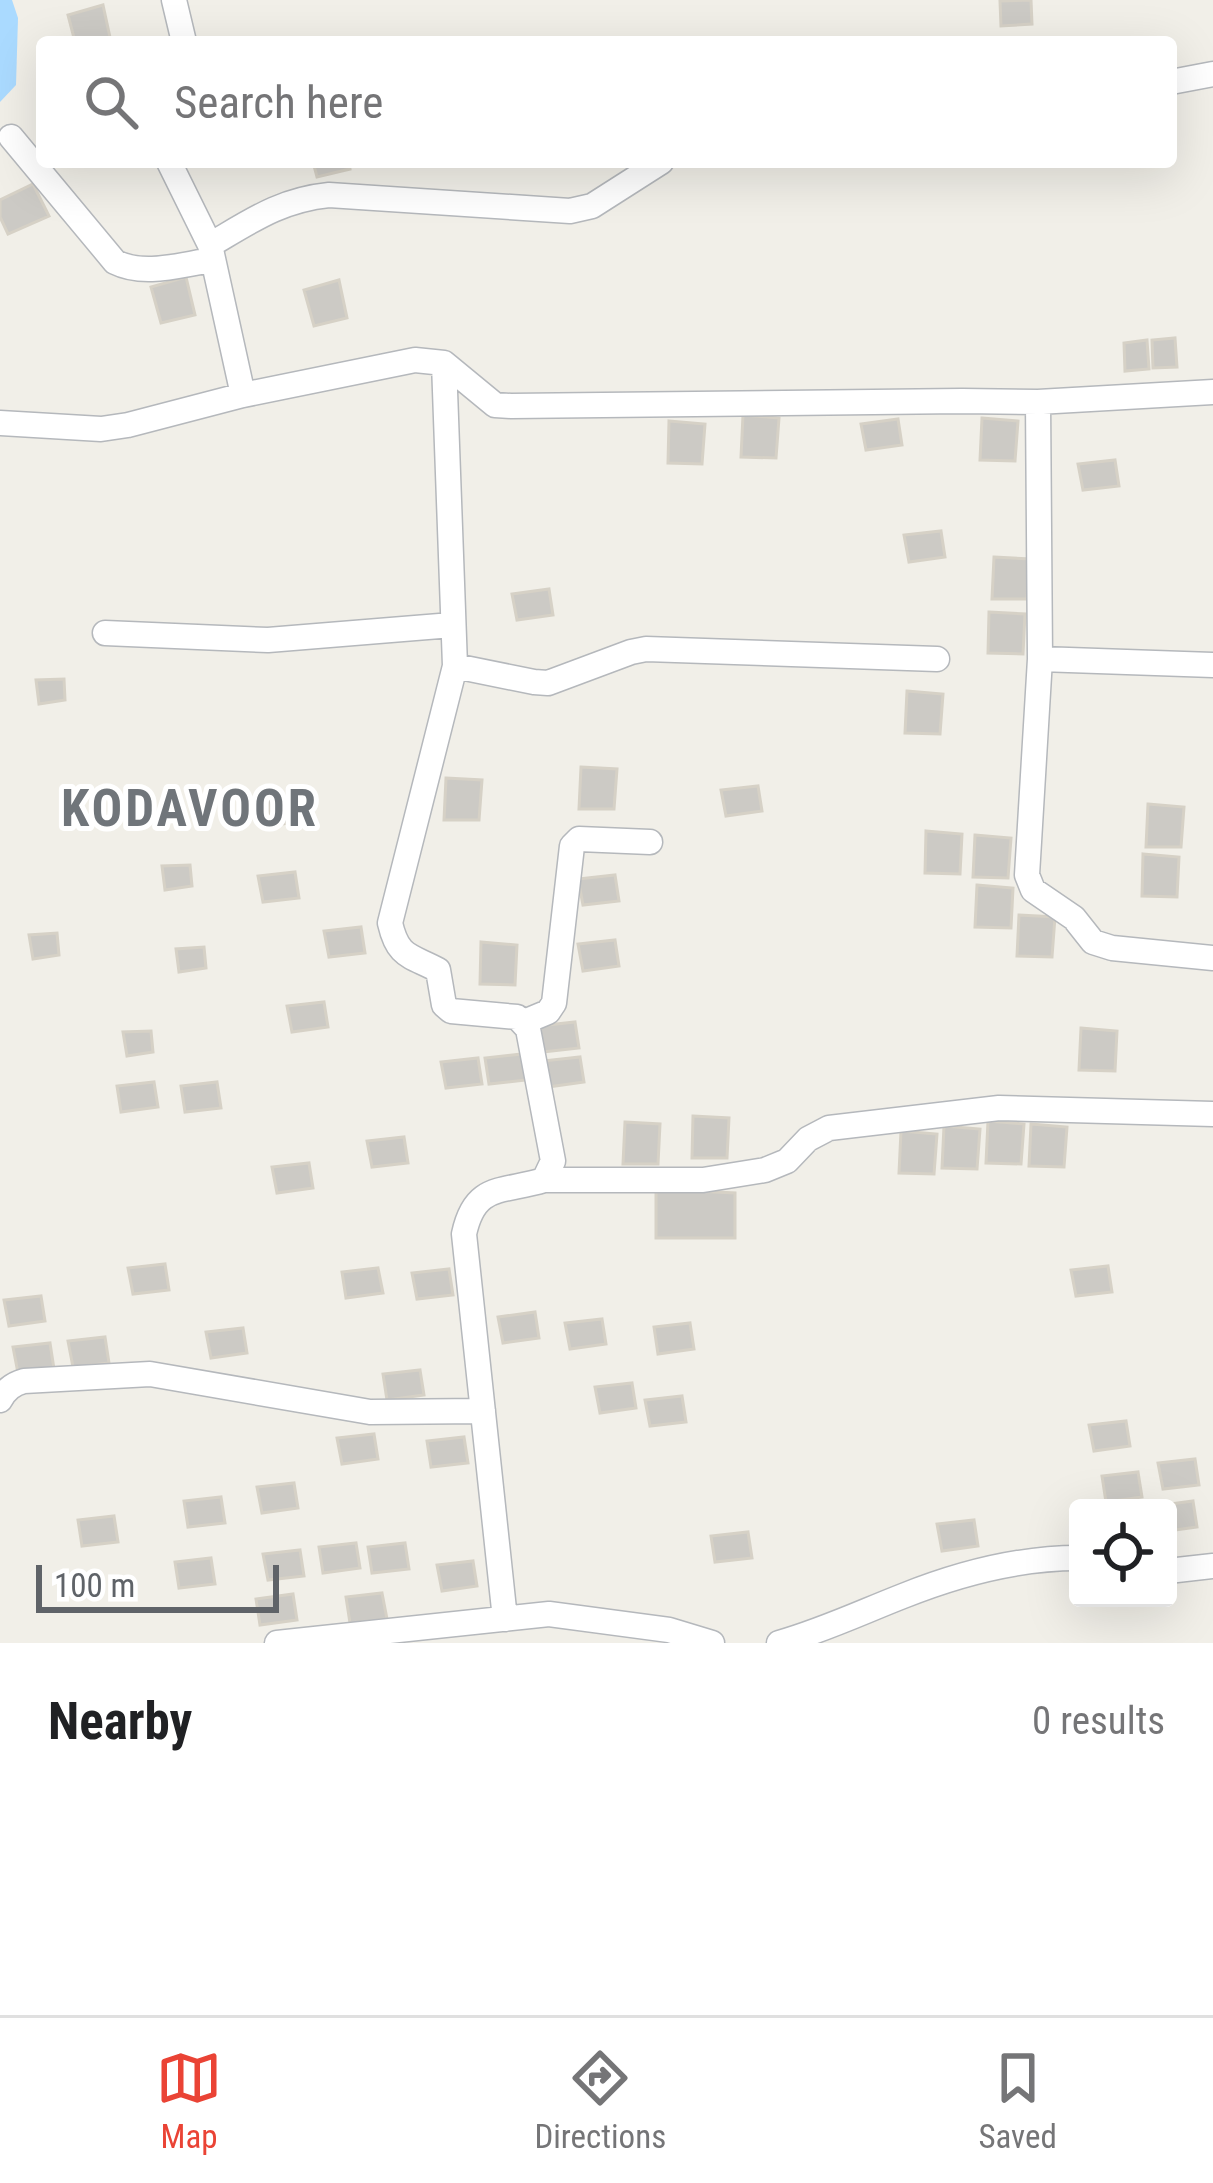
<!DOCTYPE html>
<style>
:root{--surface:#fff;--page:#f2f2f2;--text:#202124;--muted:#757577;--line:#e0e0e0;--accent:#ea4335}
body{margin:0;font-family:"Roboto Condensed",sans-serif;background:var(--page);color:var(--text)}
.controls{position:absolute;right:36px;bottom:36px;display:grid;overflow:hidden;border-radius:12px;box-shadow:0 12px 48px #0002}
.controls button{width:108px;height:108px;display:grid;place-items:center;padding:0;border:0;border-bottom:3px solid var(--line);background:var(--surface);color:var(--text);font:60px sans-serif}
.scale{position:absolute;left:36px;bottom:30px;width:243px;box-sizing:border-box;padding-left:12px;border:6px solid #5f6368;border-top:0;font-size:33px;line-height:42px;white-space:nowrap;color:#5f6368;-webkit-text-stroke:9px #fff;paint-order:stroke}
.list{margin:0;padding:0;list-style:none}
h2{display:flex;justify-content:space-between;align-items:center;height:156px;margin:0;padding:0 48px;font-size:51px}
h2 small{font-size:39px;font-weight:400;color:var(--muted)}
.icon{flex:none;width:66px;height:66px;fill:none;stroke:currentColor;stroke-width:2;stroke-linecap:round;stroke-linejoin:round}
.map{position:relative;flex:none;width:1213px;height:1643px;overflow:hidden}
.search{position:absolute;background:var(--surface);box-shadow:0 12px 48px #0002;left:36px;right:36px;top:36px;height:132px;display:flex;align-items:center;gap:30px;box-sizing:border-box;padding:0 42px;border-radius:12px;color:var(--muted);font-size:45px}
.sheet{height:372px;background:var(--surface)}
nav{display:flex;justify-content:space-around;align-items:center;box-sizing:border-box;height:168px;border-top:3px solid var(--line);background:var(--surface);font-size:33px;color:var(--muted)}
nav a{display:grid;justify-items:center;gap:6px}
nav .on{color:var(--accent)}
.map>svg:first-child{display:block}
.water{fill:#aadaff}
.building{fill:#cccac5;stroke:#d6d1c6;stroke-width:3}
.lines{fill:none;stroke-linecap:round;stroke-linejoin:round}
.minor-casing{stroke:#b5b8bc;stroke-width:27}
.minor{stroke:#fff;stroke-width:24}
.labels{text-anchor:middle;stroke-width:10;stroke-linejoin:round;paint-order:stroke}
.district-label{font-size:51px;font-weight:bold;letter-spacing:3px;fill:#70757a;stroke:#fff}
</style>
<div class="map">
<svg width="1213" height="1643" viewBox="0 0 1213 1643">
<rect width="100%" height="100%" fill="#f1efe8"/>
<path class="water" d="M0 0H12L18 18 16 85 0 102Z"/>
<path class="building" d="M1031 0 1032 24 1001 26 1000 1Z
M103 5 111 42H75L68 15Z
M313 162H349L350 169 317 177Z
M33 184 49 216 8 234 0 217V200Z
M186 277 195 315 161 323 151 287Z
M339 280 347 318 314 326 304 290Z
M1175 338 1177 367 1153 368 1152 340Z
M1147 340 1149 369 1125 371 1124 343Z
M743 415 779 418 776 458 741 457Z
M982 418 1018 421 1015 461 980 460Z
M898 419 902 445 866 450 861 424Z
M669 421 705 424 702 464 668 463Z
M1115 460 1119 486 1083 490 1078 464Z
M941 531 945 557 909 562 904 535Z
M994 557 1030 559 1027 599H992Z
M549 589 553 615 517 620 512 594Z
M989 612 1025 614 1023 654 988 653Z
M64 679 65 700 39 704 36 680Z
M907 691 943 694 940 734 905 733Z
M581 767 617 769 614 809H579Z
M446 778 482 780 479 820H444Z
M758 786 762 811 726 816 721 790Z
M304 795 308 821 272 825 267 799Z
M1148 804 1184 807 1181 847H1146Z
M926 831 962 834 960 874 925 873Z
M975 835 1011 838 1008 878 973 877Z
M1143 854 1179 857 1177 897 1142 896Z
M190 865 192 886 165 890 162 866Z
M295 872 299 898 263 902 258 876Z
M615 875 619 901 583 905 578 879Z
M977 885 1013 888 1011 928 975 927Z
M1019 915 1055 917 1052 957 1017 956Z
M361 927 365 953 329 957 324 931Z
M57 933 59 955 33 959 29 935Z
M615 940 619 966 583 971 578 944Z
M481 942 517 945 515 985 480 984Z
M204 947 206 968 179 972 176 949Z
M324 1002 328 1027 292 1032 287 1006Z
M575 1022 579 1048 542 1052 538 1026Z
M1081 1028 1117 1031 1115 1071 1079 1070Z
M151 1031 153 1052 127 1056 123 1032Z
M522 1054 526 1080 489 1084 485 1058Z
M580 1057 584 1082 548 1087 543 1061Z
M478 1058 482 1084 446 1088 441 1062Z
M154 1082 158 1107 121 1112 117 1086Z
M217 1082 221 1108 185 1112 181 1086Z
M693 1116 729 1118 727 1158H692Z
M988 1121 1024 1124 1021 1164 986 1163Z
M625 1122 660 1124 658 1164H623Z
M1031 1124 1067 1127 1064 1167 1029 1166Z
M944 1126 980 1129 977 1169 942 1168Z
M901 1131 937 1134 934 1174 899 1173Z
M404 1137 408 1163 372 1167 367 1141Z
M309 1163 313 1188 277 1193 272 1167Z
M656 1189 735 1193V1238H656Z
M165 1264 169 1290 133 1294 128 1268Z
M1108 1266 1112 1292 1076 1296 1071 1270Z
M378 1268 383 1293 346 1298 342 1272Z
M449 1269 453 1295 417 1299 412 1273Z
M41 1296 45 1321 9 1326 4 1300Z
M535 1312 539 1338 503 1343 498 1317Z
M602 1319 606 1344 570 1349 565 1323Z
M690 1323 694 1349 658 1354 654 1327Z
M243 1328 247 1353 211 1358 206 1332Z
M105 1337 109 1363 73 1367 68 1341Z
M50 1343 54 1369 18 1373 13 1347Z
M420 1370 424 1395 387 1400 383 1374Z
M632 1383 636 1408 600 1413 595 1387Z
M682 1396 686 1422 650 1426 645 1400Z
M1126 1421 1130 1446 1094 1451 1089 1425Z
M374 1434 378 1459 342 1464 337 1438Z
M464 1437 468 1463 431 1467 427 1441Z
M1195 1459 1199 1485 1163 1489 1158 1463Z
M1138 1472 1142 1497 1106 1502 1102 1476Z
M294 1483 298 1508 262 1513 257 1487Z
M221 1497 225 1523 188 1527 184 1501Z
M1193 1501 1197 1527 1168 1531V1508H1157L1156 1506Z
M114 1516 118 1542 82 1546 78 1520Z
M974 1520 978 1546 942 1551 937 1524Z
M748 1532 752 1558 715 1562 711 1536Z
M356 1543 360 1568 323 1573 319 1547Z
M405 1543 409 1569 372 1573 368 1547Z
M300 1550 304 1576 268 1580 263 1554Z
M211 1558 215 1584 179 1588 175 1562Z
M473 1561 477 1586 442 1591 437 1565Z
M382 1593 387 1619 350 1623 346 1597Z
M293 1594 297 1620 260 1625 256 1599Z"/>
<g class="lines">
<defs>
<path id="minor" d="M174 0 184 42
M1171 82 1213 74
M11 137 115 262C145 277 182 264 213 260
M169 162 210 245 243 395
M210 245C251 221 280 200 329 195L570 211 592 206 661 162
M444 363 455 666 390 923C398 958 410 955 438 970L444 1005 451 1011 517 1017 528 1029 553 1161 544 1180C501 1193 475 1183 464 1234L505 1619
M1038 402 1040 659 1027 875 1033 890 1074 918 1093 942 1112 948 1213 958
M0 423 101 429 128 425 243 395 415 360 444 363 495 405 511 406 962 401 1038 402 1213 392
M105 633 268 640 452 625
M1040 659 1213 665
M455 666 534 682 548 683 631 652 646 649 937 659
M524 1022 548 1012 554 1003 572 846 579 839 650 842
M544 1180H703L765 1170 787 1161 808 1139 829 1128 999 1108 1213 1114
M0 1400C6 1389 13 1384 24 1381L150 1374 370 1412 483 1411
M1168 1571 1213 1566
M277 1643 549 1614 669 1630 712 1643
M779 1643C822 1631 862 1612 903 1596 958 1574 1019 1558 1078 1558"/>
</defs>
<use href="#minor" class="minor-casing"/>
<use href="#minor" class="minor"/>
</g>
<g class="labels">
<g class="district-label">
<text x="190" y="826">KODAVOOR</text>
</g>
</g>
</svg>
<div class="controls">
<button><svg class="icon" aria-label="locate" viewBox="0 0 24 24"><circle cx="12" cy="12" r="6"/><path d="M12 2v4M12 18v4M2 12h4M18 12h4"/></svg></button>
</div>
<div class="scale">100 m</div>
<div class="search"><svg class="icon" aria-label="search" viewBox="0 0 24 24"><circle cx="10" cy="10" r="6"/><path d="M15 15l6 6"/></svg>Search here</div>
</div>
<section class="sheet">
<h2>Nearby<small>0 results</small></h2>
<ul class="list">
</ul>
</section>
<nav>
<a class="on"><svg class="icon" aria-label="map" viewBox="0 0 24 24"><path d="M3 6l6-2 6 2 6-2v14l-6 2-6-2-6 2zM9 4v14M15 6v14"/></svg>Map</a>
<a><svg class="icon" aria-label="directions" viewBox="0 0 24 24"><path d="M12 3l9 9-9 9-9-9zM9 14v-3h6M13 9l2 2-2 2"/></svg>Directions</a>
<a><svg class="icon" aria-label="saved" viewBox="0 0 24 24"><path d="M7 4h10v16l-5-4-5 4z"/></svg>Saved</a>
</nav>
